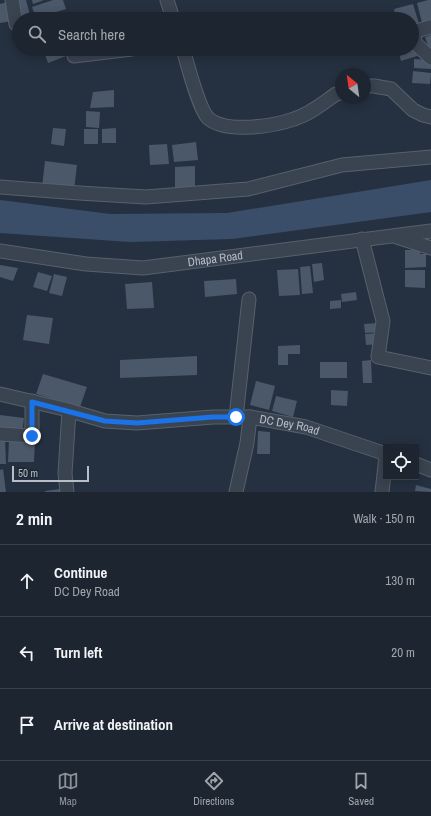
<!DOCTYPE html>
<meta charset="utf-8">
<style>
:root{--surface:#1c2530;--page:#29313c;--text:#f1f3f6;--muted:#a0a5ab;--line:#3a424c;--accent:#8c9099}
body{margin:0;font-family:"Archivo Narrow",sans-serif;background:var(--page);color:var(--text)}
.controls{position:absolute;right:12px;bottom:12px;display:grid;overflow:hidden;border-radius:0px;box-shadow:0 2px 10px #0003}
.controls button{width:36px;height:36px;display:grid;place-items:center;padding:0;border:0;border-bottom:1px solid var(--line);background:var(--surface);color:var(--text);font:20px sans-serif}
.compass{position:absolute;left:335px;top:68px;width:36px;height:36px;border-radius:50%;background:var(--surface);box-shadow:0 2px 10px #0003;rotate:331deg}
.scale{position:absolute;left:12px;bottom:10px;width:77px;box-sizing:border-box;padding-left:4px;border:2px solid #b6beca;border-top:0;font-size:11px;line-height:14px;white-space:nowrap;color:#b6beca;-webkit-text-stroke:3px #1e2835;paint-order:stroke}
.stop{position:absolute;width:12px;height:12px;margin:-9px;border:3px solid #1a73e8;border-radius:50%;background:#fff}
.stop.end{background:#1a73e8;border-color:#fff;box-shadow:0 1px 4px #0008}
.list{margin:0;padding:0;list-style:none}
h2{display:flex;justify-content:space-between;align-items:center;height:52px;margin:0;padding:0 16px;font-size:17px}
h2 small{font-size:13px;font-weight:400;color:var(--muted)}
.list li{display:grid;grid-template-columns:26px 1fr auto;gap:12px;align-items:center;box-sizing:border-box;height:72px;padding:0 16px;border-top:1px solid var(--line)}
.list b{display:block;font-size:15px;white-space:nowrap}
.list p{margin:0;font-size:13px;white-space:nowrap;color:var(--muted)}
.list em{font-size:13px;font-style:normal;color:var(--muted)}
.icon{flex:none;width:22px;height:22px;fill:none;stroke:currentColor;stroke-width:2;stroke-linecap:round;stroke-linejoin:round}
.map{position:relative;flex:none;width:431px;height:492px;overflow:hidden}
.search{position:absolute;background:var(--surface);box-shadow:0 2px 10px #0003;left:12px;right:12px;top:12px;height:44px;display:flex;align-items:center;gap:10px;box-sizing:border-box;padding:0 14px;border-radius:22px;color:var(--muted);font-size:15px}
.sheet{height:268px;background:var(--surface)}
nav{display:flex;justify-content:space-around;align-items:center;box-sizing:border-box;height:56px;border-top:1px solid var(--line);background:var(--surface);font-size:11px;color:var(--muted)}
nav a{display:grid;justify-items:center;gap:2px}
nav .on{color:var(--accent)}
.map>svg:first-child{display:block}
.water{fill:#3b4e69}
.building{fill:#4b5869}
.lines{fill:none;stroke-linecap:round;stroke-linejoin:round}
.minor-casing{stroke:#57616d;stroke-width:15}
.minor{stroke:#3a4350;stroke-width:13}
.route{stroke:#1a73e8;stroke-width:5}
.labels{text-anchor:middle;stroke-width:3;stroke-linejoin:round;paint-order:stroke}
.street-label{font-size:12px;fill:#b6beca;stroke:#1e2835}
</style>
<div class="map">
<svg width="431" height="492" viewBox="0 0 431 492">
<rect width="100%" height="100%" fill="#253140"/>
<path class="water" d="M431 180V212L232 239 130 242 0 233V200L110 214 227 213Z"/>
<path class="building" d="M15 0H26L31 19H19Z
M32 0H44L33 4Z
M53 0H63L66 9 36 18 32 7Z
M428 0H431V25L423 27 417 3Z
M8 2 12 21 0 23V4Z
M413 4 420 27 412 30V19H396L394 9Z
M431 35V55L425 37Z
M412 38 417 56 401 61 398 49H412Z
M43 49H63L66 56 48 63Z
M414 59 431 60V69L414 68Z
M413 71 431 73 430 84 412 83Z
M114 90V107L90 108 93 92Z
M86 111 100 112 99 128 86 127Z
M53 128 66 129 64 146 51 144Z
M116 128V143H102V129Z
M84 129H98V144H84Z
M196 142 198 160 174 162 172 145Z
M167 144 169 164 150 165 149 145Z
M45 161 77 165 74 190 42 187Z
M195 166V188L175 189V167Z
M405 250H420V254H426V267L405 268Z
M322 263 324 280 314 282 312 264Z
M0 265 18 268 13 281 0 277Z
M310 266 313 293 302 294 300 267Z
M298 269 300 295 279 296 277 270Z
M405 270H425V288L405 287Z
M38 272 52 276 47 291 33 287Z
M54 274 67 277 62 296 49 293Z
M236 279 237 294 205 297 204 281Z
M152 282 154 308 127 309 125 284Z
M356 292 357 300 342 302 341 294Z
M341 300V308L330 309V301Z
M27 315 53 318 49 344 23 340Z
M379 323 380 332 365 333 364 324Z
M379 333 380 344 366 345 365 334Z
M300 345V354H288V365H278V346Z
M197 356V375L120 378V360Z
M371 360 372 383H363L362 361Z
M320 362H347V378H320Z
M43 374 87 387 80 407 36 394Z
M256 381 275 386 269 410 250 405Z
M331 390 348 391 347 406 331 405Z
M276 396 297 401 293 417 272 411Z
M0 415 24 418 22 433 0 430Z
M258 431 270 432V454H257Z
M0 436H5L6 464H0Z
M9 440H35L34 462H8Z
M3 469 6 492H0V470Z
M416 485 431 489V492L415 491Z
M60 489V492H45V491Z"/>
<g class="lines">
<defs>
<g id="minor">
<path d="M12 0 16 24"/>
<path d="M167 0 173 19"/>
<path d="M430 27 413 32 416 44 431 58"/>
<path d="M183 49C187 63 199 109 208 118 226 134 274 126 294 119 310 114 323 103 336 94L341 93"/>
<path d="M74 56 132 49"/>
<path d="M365 86H374L391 89 413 110 423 115 431 117"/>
<path d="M0 187 79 193 146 197 248 189 342 165 431 157"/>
<path d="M397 237 431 248"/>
<path d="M362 239 383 321 378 357 431 368"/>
<path id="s1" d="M0 251 86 264 143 268 431 231"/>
<path id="s2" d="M0 394 64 409 105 421 137 423 213 417H250L306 427 386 454"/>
<path d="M236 417 249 299"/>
<path d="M0 434 32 436V401"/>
<path d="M416 464 431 470"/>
<path d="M67 492 65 473 69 411"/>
<path d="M236 492 247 443 250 417"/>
<path d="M382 492 386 456"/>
</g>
</defs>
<use href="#minor" class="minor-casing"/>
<use href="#minor" class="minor"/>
</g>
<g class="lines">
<path class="route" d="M32 436V402L105 421 137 423 213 417H236"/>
</g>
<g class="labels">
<g class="street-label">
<text dy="4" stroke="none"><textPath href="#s1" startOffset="217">Dhapa Road</textPath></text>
<text dy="4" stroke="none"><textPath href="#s2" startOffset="294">DC Dey Road</textPath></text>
</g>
</g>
</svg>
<div class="controls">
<button><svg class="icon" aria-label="locate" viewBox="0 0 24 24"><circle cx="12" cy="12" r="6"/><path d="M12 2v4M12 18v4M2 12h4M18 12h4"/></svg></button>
</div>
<svg class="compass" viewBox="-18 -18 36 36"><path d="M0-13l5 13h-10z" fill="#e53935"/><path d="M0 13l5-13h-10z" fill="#a0a5ab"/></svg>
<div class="scale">50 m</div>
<div class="stop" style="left:236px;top:417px"></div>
<div class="stop end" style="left:32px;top:436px"></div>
<div class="search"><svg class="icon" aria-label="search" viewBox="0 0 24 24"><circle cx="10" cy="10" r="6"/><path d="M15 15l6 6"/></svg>Search here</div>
</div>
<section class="sheet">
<h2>2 min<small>Walk · 150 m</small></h2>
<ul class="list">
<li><svg class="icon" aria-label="ahead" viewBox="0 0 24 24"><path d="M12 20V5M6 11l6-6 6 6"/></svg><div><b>Continue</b><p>DC Dey Road</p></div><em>130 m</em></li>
<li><svg class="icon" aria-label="left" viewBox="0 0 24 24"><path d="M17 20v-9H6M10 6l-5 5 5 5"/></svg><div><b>Turn left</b></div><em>20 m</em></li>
<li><svg class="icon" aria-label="arrive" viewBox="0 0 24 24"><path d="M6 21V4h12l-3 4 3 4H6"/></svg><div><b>Arrive at destination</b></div></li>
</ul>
</section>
<nav>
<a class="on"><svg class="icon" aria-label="map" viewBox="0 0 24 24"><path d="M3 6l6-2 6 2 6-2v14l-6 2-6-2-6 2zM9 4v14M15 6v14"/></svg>Map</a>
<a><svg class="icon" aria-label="directions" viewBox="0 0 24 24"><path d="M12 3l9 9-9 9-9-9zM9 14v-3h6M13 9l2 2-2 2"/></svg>Directions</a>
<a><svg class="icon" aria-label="saved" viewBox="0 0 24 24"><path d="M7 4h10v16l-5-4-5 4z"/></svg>Saved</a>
</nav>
